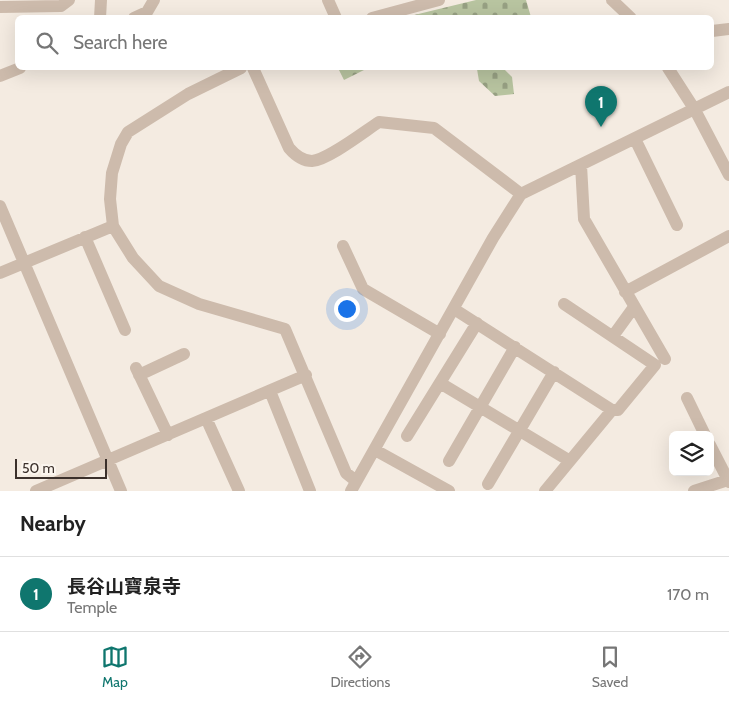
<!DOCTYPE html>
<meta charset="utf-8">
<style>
:root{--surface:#fff;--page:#f2f2f2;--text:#222;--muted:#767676;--line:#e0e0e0;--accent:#0f766e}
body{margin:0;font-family:Cabin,"Noto Sans JP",sans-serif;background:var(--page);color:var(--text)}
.controls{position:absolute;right:15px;bottom:15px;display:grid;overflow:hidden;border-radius:8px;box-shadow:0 5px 20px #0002}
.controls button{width:45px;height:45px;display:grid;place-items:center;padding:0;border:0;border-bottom:1px solid var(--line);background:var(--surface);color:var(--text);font:25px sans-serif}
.scale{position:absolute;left:15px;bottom:12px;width:92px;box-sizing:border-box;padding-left:5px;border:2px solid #3b302b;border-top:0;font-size:14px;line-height:18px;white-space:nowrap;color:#3b302b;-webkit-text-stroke:4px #fbf5ee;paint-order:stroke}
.you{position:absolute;left:346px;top:308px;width:18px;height:18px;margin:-12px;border:4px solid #fff;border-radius:50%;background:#1a73e8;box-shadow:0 0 0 8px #1a73e833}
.badge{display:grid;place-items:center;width:32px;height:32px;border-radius:50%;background:var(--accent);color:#fff;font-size:16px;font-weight:700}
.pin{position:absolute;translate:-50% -41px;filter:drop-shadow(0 1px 2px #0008)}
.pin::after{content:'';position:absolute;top:26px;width:18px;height:15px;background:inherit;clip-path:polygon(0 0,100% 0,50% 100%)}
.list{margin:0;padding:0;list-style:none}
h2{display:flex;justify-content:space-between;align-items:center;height:65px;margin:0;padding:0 20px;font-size:21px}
h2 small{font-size:16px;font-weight:400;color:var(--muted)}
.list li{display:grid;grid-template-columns:32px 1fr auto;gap:15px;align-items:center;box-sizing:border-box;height:75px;padding:0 20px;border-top:1px solid var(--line)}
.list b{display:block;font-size:19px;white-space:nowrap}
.list p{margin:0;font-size:16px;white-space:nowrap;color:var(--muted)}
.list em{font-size:16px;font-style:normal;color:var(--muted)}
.icon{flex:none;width:28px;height:28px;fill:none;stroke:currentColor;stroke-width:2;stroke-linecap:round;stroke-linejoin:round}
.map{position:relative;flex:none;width:729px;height:491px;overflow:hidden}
.search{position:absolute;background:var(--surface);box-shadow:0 5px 20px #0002;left:15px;right:15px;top:15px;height:55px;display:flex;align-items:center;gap:12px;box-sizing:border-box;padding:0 18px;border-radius:8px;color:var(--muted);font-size:19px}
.sheet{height:140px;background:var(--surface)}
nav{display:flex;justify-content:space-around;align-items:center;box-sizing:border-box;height:70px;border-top:1px solid var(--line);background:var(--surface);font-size:14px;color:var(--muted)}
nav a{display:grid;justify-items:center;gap:2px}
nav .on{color:var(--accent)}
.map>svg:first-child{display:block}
.cemetery{fill:url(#cemetery-stones)}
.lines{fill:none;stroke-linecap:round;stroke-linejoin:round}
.minor{stroke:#cdbbac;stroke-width:12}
</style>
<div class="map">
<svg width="729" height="491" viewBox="0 0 729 491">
<defs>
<pattern id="cemetery-stones" width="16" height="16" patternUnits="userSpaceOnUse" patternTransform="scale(1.25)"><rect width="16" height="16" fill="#b8c4a0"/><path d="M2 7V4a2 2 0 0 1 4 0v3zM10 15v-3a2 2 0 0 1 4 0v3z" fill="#97a083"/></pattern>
</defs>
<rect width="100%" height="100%" fill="#f4ebe1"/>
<path class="cemetery" d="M476 0H526L531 17H406Z
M338 68H368L344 80Z
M472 68H503L512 77 514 94 495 96 479 81 477 69Z"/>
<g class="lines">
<path class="minor" d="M328 0 336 18
M612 0 631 18
M0 7 61 6 69 0
M100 18 101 0
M134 18 147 12 154 0
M372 18 439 0
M712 31 729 29
M241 68 188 94 128 132 121 144 112 173 110 199 113 226 133 258 159 286 199 304 285 329 346 473 356 481
M253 68 289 148C295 155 302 161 312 161 328 160 365 131 379 122L434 128 521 194
M668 68 695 110 729 175
M0 76 20 68
M635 139 677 225
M581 165 584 219 665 359
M0 206 121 491
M85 237 125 330
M343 246 363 289 440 334
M0 273 113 226
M625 292 729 236
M454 309 612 410H618L655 365 564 304
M613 336 634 307
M136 368 168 435
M139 375 184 354
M440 383 570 461
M270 391 310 491
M687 398 705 435
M206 418 239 491
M407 436 477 323
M710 445 729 482
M375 450 449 491
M449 461 515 347
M488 484 554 372
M36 491 306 375
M351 491 493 238 521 194 729 92
M545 491 612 410
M694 491 728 480"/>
</g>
</svg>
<div class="controls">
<button><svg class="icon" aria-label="layers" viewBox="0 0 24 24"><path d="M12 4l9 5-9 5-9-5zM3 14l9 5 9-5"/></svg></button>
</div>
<div class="scale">50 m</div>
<div class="you"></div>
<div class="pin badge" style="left:601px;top:127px">1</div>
<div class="search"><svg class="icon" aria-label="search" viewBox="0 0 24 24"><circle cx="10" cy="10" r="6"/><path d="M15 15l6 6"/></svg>Search here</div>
</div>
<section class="sheet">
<h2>Nearby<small></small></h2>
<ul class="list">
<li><span class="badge">1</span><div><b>長谷山寶泉寺</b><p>Temple</p></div><em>170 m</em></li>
</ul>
</section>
<nav>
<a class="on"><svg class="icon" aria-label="map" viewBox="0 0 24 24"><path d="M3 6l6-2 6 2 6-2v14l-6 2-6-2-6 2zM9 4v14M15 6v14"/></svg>Map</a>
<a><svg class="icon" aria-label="directions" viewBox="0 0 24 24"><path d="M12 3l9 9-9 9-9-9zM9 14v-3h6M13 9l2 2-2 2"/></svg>Directions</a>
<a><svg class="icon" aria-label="saved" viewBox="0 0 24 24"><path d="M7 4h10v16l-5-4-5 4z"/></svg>Saved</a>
</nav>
